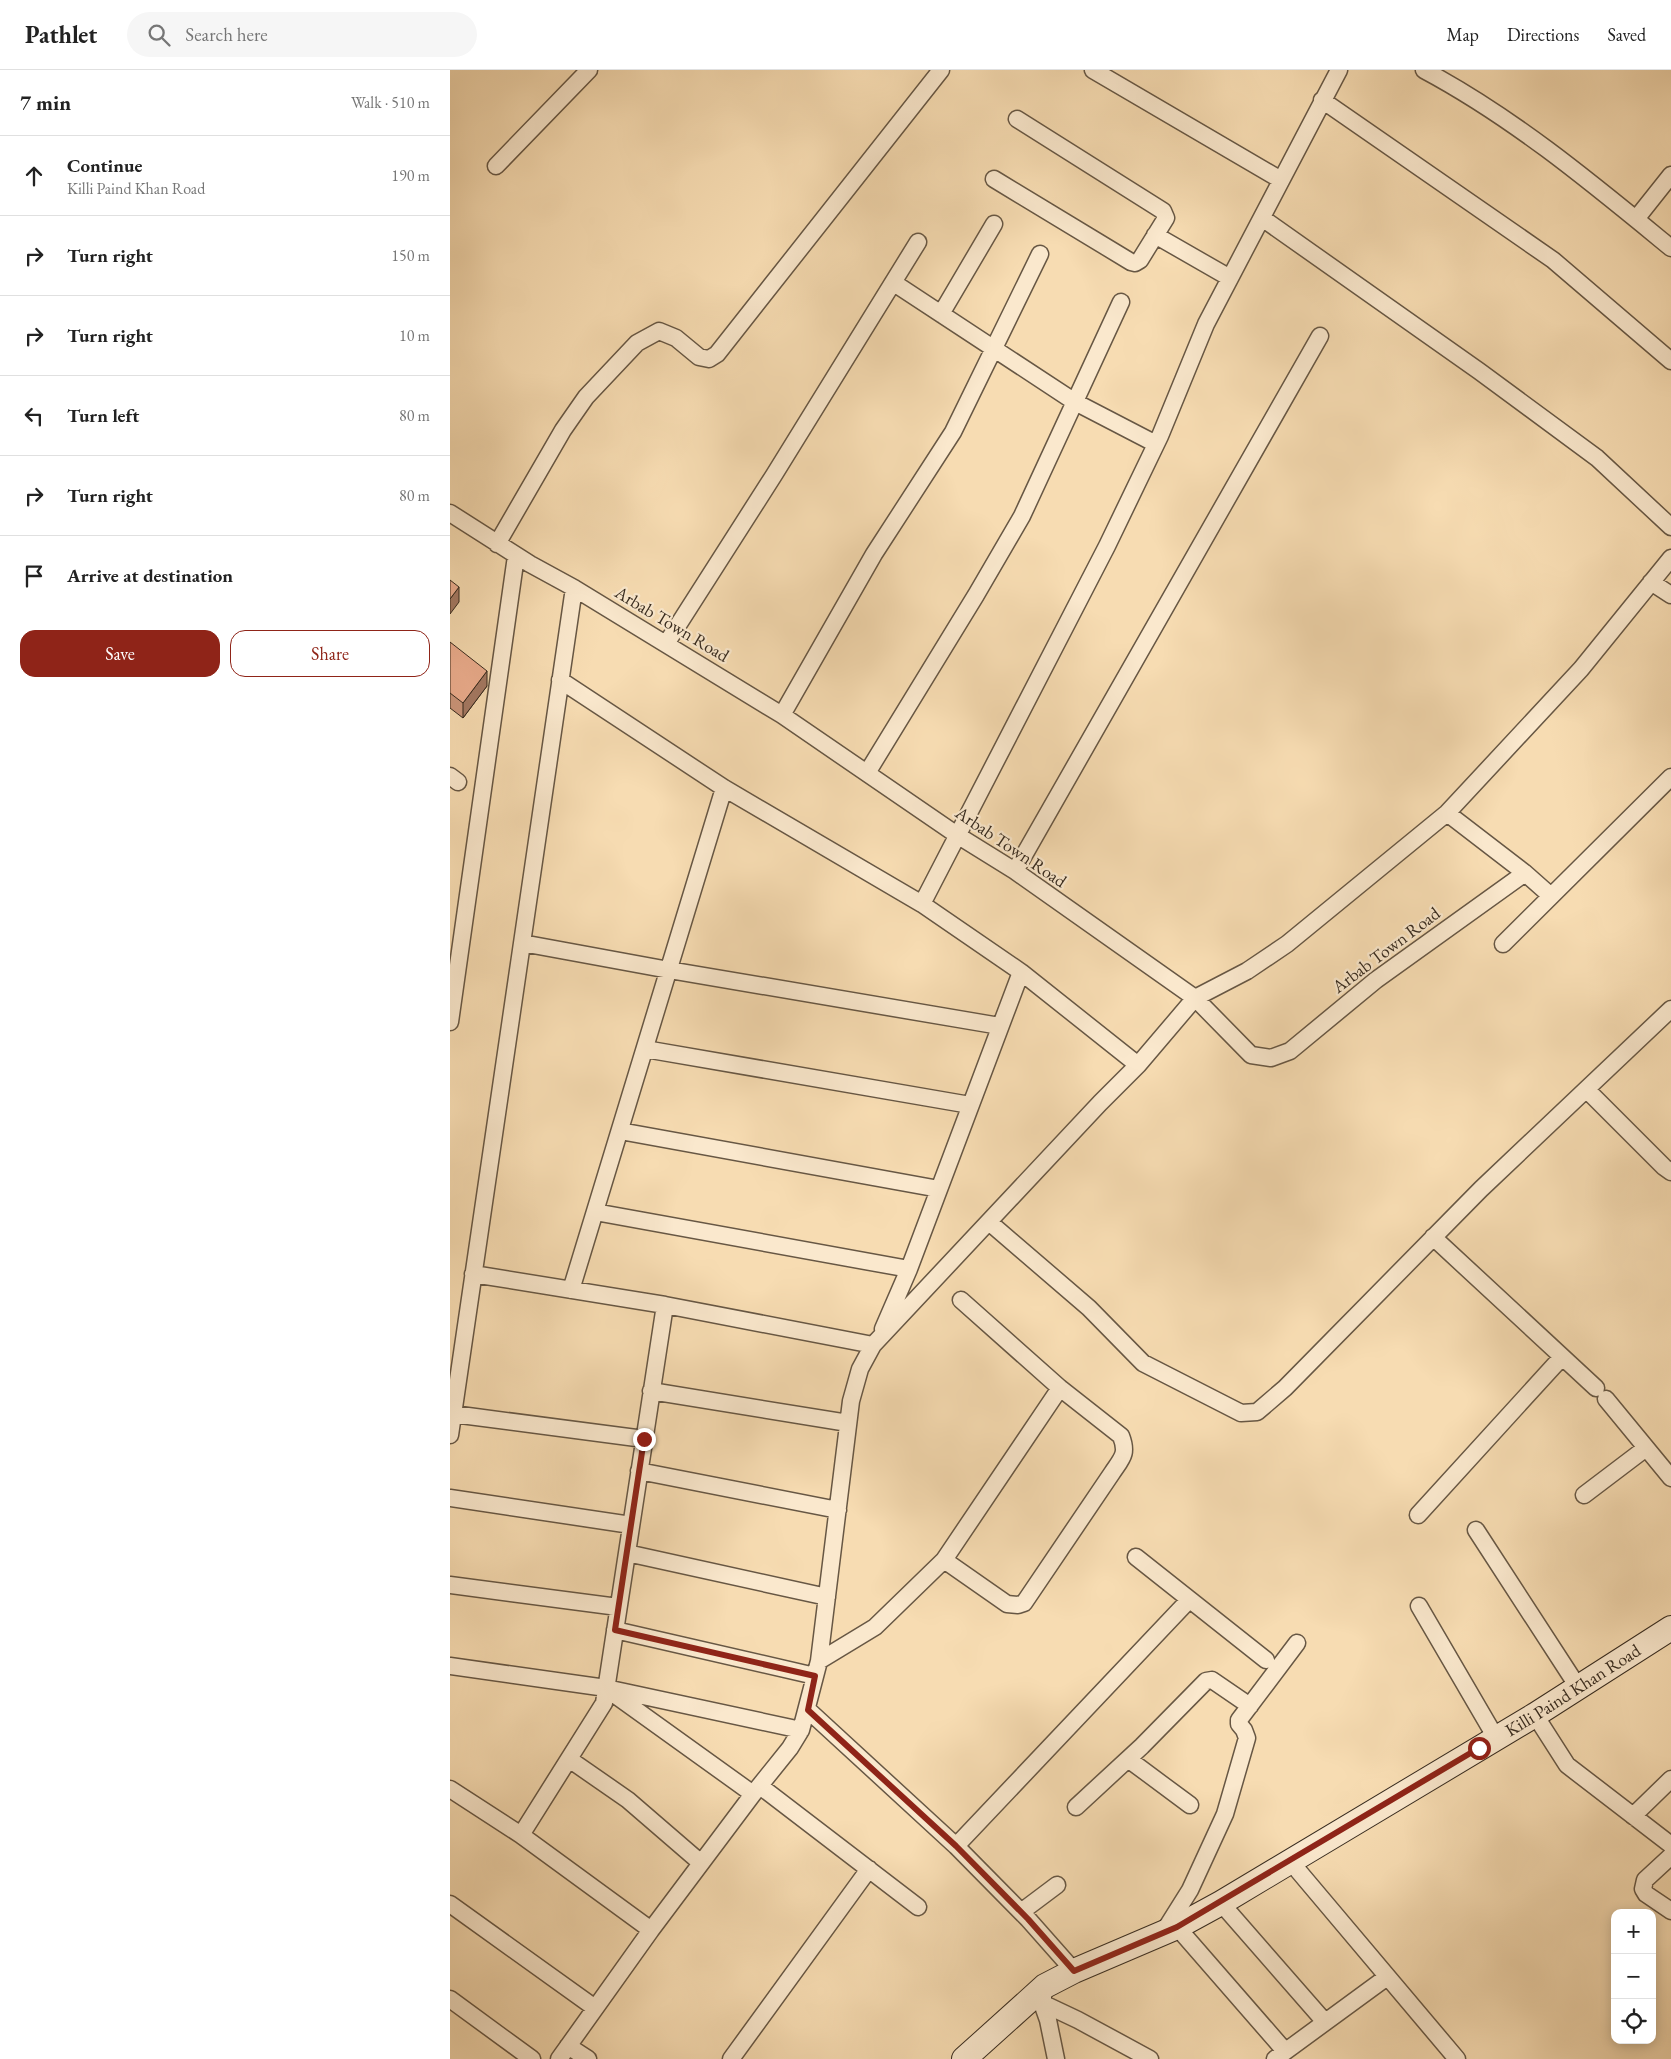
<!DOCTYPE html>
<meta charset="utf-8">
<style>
:root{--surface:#fff;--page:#f6f6f6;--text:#222;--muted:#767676;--line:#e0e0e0;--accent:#8f2418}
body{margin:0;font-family:"EB Garamond",serif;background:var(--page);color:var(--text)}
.controls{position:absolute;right:15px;bottom:15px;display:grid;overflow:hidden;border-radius:10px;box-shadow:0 2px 12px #0003}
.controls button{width:45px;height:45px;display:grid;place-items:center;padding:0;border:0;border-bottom:1px solid var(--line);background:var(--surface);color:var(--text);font:25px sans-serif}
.stop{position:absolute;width:15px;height:15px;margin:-11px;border:4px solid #8f2418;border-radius:50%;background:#fff}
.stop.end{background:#8f2418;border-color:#fff;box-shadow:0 1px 5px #0008}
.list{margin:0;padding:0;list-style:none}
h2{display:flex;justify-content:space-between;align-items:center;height:65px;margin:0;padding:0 20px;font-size:21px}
h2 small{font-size:16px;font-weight:400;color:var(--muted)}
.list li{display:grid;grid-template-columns:32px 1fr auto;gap:15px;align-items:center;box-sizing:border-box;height:80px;padding:0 20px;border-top:1px solid var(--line)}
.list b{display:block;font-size:19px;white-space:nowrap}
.list p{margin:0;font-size:16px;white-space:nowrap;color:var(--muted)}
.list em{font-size:16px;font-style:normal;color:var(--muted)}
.actions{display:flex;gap:10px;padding:15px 20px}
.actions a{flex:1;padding:11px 0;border:1px solid var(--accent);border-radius:15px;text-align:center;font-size:18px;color:var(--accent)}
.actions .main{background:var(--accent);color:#fff}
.icon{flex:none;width:28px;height:28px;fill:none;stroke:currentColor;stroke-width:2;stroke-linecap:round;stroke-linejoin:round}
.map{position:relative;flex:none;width:1221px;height:1989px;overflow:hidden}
header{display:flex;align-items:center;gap:30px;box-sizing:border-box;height:70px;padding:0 25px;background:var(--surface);border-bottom:1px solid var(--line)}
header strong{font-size:24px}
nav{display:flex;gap:28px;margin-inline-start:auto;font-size:18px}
.search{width:350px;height:45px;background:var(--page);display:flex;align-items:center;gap:12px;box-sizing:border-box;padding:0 18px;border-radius:28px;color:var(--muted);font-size:19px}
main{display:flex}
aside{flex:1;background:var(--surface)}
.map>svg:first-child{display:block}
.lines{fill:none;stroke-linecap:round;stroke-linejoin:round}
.street-casing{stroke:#675744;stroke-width:19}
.secondary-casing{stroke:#372b1f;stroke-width:26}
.street{stroke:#fae8cd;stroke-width:16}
.secondary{stroke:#fae8cd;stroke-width:24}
.wall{fill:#cb967b;stroke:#372b1f}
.shaded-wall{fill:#a57a64;stroke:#372b1f}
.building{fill:#ecae8f;stroke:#372b1f}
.route{stroke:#8f2418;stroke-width:6}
.labels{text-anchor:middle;stroke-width:4.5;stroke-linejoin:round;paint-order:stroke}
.street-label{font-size:18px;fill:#372b1f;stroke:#fae8cd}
</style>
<header>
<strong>Pathlet</strong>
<div class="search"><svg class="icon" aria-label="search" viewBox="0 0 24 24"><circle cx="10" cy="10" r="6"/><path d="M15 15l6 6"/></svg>Search here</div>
<nav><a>Map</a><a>Directions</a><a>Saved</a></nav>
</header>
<main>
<aside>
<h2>7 min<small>Walk · 510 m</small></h2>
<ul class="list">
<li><svg class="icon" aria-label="ahead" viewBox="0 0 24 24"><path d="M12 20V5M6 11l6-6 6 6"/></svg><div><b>Continue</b><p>Killi Paind Khan Road</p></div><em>190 m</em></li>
<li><svg class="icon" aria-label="right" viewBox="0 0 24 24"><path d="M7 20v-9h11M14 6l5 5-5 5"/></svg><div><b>Turn right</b></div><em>150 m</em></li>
<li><svg class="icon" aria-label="right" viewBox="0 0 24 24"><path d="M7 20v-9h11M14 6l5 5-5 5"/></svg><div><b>Turn right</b></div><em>10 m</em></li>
<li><svg class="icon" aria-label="left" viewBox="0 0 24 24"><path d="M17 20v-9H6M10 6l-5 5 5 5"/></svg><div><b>Turn left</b></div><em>80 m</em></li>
<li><svg class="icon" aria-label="right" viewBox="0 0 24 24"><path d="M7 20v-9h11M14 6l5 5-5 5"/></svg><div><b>Turn right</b></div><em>80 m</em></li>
<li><svg class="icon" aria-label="arrive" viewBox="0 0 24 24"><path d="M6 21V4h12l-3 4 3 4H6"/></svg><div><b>Arrive at destination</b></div></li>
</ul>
<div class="actions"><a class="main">Save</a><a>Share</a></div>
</aside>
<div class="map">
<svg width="1221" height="1989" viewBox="0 0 1221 1989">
<rect width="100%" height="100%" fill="#f7dcb2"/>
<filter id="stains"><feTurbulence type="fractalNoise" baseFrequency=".004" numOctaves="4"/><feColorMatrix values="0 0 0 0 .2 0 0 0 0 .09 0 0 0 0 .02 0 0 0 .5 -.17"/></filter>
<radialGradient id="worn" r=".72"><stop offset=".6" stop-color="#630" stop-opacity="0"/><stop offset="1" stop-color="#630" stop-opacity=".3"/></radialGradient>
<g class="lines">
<defs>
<path id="street" d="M643 0 831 110
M974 0C1064 48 1143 114 1221 178
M872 30 1103 190 1221 291
M46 96 139 0
M544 109 681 192 685 193 690 190 716 148 713 141 567 49
M812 148 1029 301 1147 388 1221 457
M1186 149 1221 105
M705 165 780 208
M444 213 625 332 706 374
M491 244 544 154
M0 443 80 494 124 518 332 645 507 765 565 801 745 928 801 985 821 988 840 981 926 910 1075 803
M47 474 113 360 136 327 187 273 209 261 226 268 249 287 259 289 267 284 491 0
M1201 512 1221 525
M216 574 324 405 468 172
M110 610 274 718 472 834 571 902 688 995
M332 645 424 484 503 362 590 184
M417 703 526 525 572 446 671 232
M0 706 8 712
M997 743 1075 803 1101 826
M565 801 870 266
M472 834 657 476 710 366 756 254 889 0
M72 873 219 900 550 956
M1053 874 1221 707
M0 952 66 486
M195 979 520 1035
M1137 1020 1214 1097 1221 1102
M170 1061 489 1119
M145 1142 459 1199
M539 1152 639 1238 693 1293 791 1343 807 1342 835 1318 1031 1119 1221 939
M983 1167 1146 1318
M23 1204 215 1235 423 1275
M121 1220 274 718
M433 1259 459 1199 571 902
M201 1321 398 1353
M1156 1329 1221 1408
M3 1344 194 1369
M0 1365 124 518
M189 1401 388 1440
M1134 1425 1196 1378
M0 1428 181 1455
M968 1445 1112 1287
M1026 1460 1128 1617
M177 1483 377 1527
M686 1487 816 1590
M494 1490 557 1534 568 1535 574 1533 662 1403C672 1388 678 1384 671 1366L610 1318 511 1230
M0 1515 168 1537
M969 1536 1046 1668
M165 1560 365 1606
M369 1591 425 1557 494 1490 610 1318
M0 1596 156 1618 351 1660
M161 1622 303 1724
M358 1640 506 1776 578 1849 624 1901
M1085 1645 1117 1695 1221 1775
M119 1689 178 1730 251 1793
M678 1689 740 1735
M310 1716 468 1837
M0 1719 71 1765 201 1860
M626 1737 692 1676 756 1611 762 1610 800 1636
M1183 1746 1221 1709
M71 1765 154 1633 215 1235
M506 1776 739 1530
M1221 1786 1195 1810 1193 1819 1196 1824 1221 1841
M840 1791 1007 1989
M771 1833 875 1952
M0 1834 145 1938
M571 1842 607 1815
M727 1857 835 1981
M713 1863 740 1820 775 1744 797 1668 794 1660 789 1654V1650L847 1573
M593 1928 592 1933 598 1950 606 1989
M0 1929 82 1989
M592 1933 628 1950 700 1989
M118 1976 138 1989
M109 1989 201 1860 303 1724 340 1678 351 1660 369 1591 401 1331 410 1299 423 1275 650 1033 688 995 745 928 797 901 837 874 997 743 1131 599 1221 488
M281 1989 419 1799
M825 1989 937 1907"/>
<g id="secondary">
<path id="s1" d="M514 1989 595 1916 624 1901 727 1857 771 1833 1085 1645 1221 1558"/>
</g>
</defs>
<use href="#street" class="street-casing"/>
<use href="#secondary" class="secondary-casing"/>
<use href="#street" class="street"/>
<use href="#secondary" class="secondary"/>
</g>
<path class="wall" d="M0 572 37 616 13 648 0 638Z"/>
<path class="shaded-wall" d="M9 517V532L0 544V529Z
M37 601V616L13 648V633Z"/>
<path class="building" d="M0 510 9 517 0 529Z
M0 572 37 601 13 633 0 623Z"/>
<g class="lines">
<path class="route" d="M194 1369 165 1560 365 1606 358 1640 506 1776 578 1849 624 1901 727 1857 1029 1678"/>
</g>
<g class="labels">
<g class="street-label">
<text transform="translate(222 554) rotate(31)" y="6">Arbab Town Road</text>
<text transform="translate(561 777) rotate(34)" y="6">Arbab Town Road</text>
<text transform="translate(936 880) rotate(-37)" y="6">Arbab Town Road</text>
<text dy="6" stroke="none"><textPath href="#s1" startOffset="715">Killi Paind Khan Road</textPath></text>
</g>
</g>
<rect width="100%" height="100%" filter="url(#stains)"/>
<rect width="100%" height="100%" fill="url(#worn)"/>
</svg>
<div class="controls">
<button>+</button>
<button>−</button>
<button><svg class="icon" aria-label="locate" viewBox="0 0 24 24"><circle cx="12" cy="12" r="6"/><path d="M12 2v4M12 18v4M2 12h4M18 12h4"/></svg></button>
</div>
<div class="stop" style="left:1029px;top:1678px"></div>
<div class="stop end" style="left:194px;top:1369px"></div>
</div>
</main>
